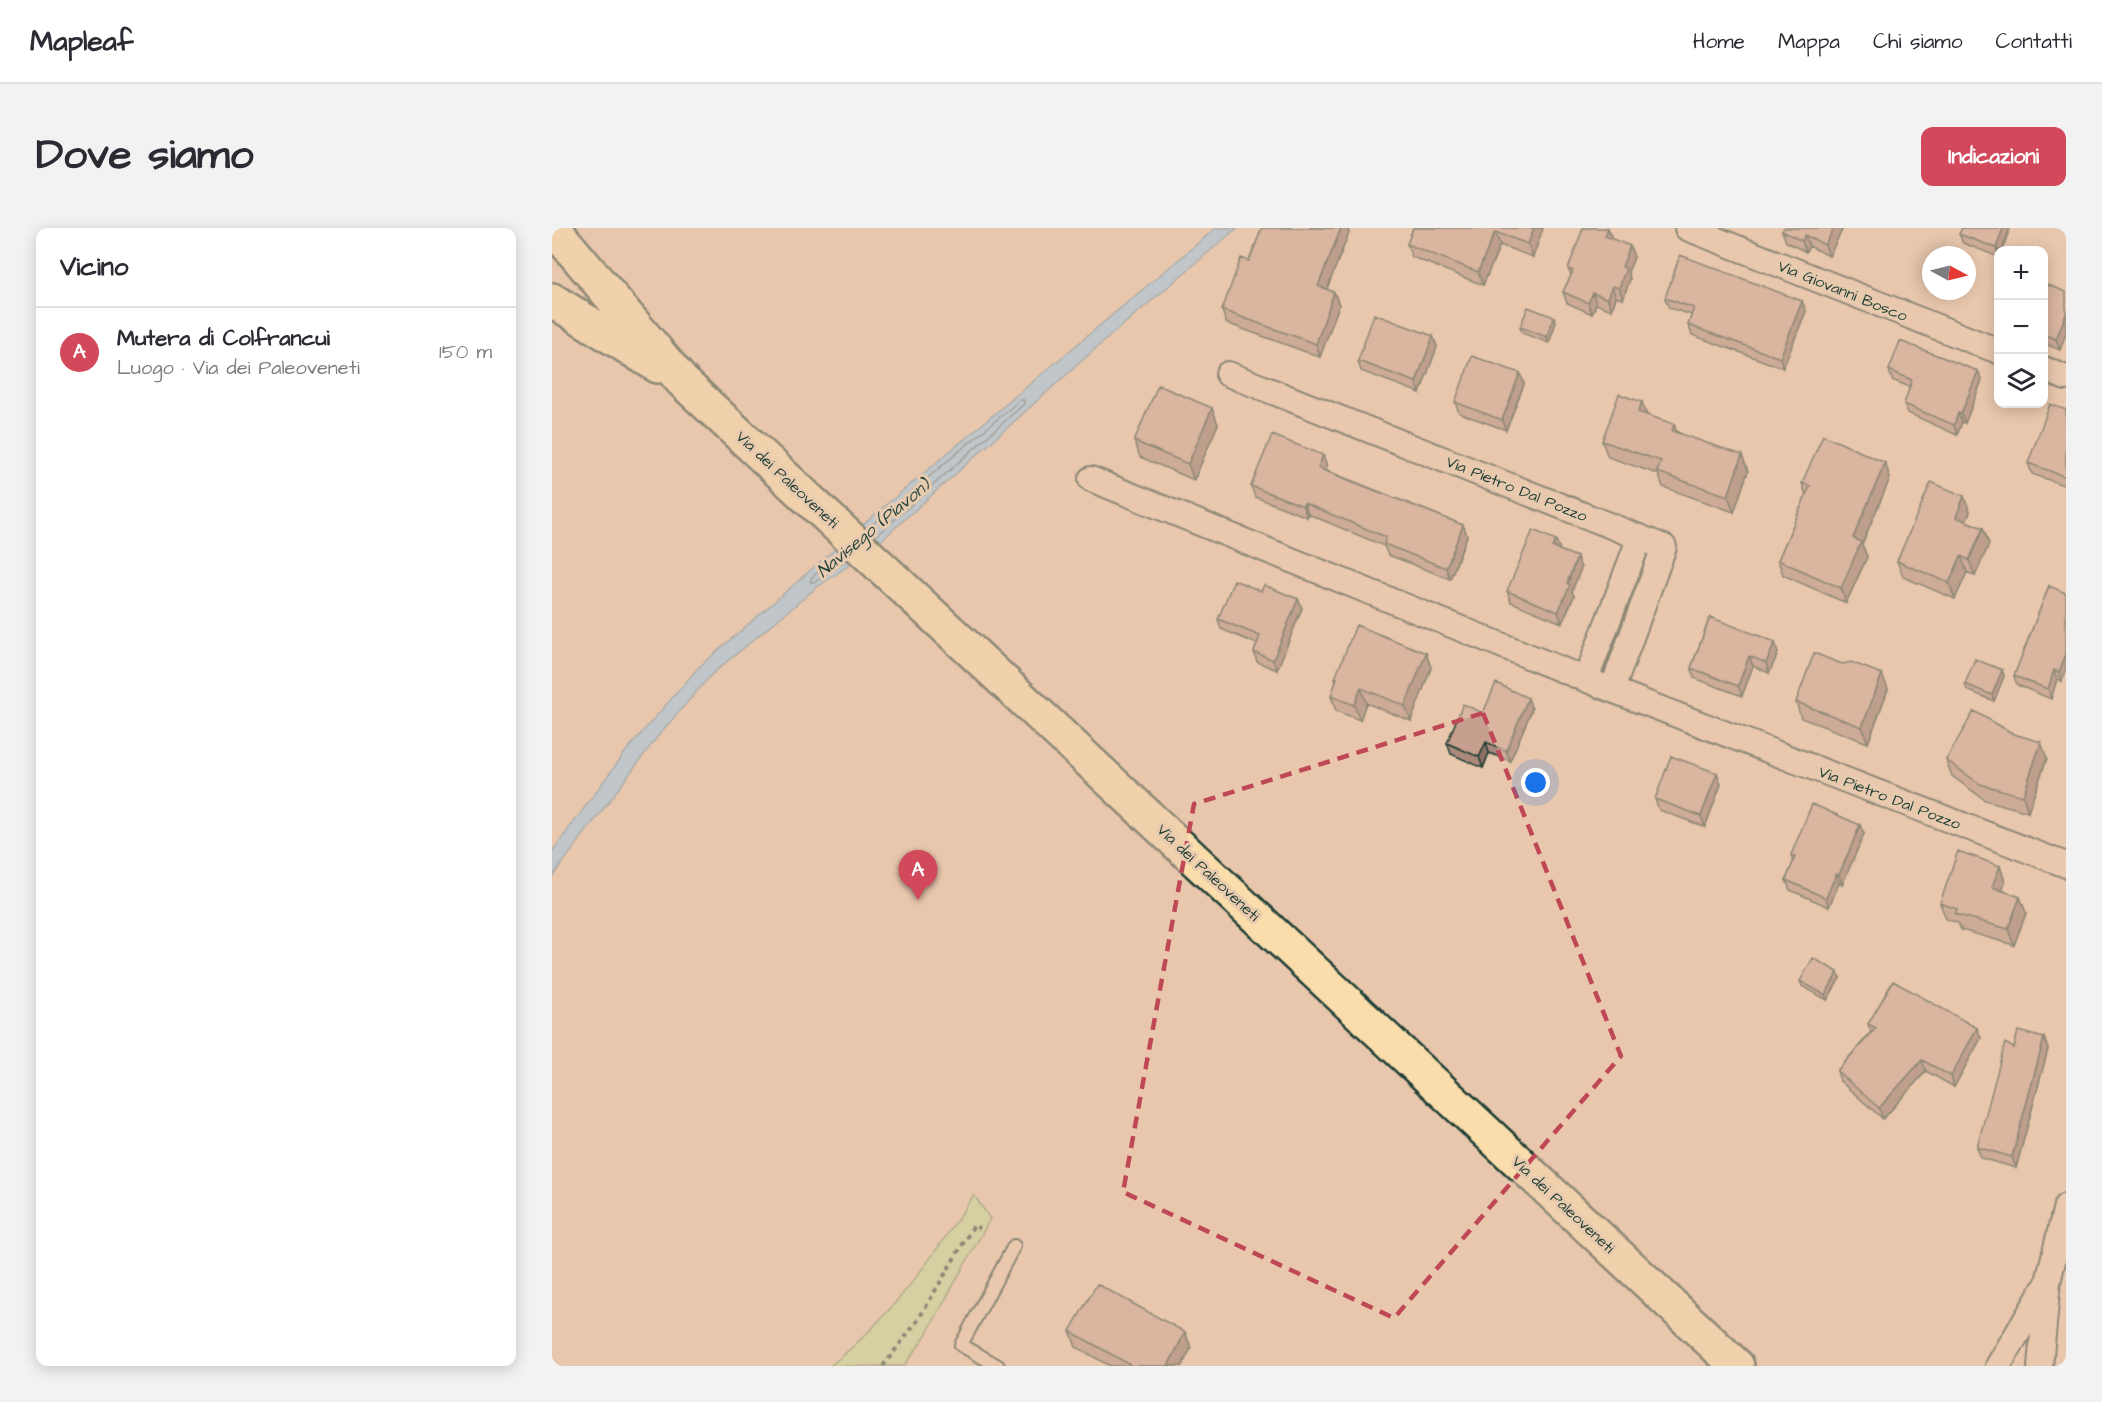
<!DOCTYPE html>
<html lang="it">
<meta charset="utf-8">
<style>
:root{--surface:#fff;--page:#f2f2f3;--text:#2b2b33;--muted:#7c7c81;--line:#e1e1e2;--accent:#d1495b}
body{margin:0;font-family:"Architects Daughter",sans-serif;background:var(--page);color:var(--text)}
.controls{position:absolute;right:18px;top:18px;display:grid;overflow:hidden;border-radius:12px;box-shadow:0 3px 15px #0003}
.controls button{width:54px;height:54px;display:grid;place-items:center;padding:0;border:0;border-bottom:2px solid var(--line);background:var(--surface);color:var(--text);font:30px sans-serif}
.compass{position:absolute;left:1370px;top:18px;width:54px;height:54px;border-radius:50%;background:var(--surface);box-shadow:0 3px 15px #0003;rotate:97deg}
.you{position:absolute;left:984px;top:555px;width:21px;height:21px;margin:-15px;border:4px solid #fff;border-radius:50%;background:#1a73e8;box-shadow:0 0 0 9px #1a73e833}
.badge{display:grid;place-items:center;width:39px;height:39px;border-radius:50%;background:var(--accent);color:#fff;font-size:20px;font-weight:700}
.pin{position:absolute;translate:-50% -50px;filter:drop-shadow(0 2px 3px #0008)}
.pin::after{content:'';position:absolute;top:32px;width:21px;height:18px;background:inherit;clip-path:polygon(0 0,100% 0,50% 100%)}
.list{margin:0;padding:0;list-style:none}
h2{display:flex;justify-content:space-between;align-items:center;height:78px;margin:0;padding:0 24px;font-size:26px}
h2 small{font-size:20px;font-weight:400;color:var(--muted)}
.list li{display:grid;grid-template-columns:39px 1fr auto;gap:18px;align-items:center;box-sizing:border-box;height:90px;padding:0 24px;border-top:2px solid var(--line)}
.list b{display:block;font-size:22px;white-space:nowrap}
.list p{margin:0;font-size:20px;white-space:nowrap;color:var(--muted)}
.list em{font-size:20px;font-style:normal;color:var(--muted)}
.icon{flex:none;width:33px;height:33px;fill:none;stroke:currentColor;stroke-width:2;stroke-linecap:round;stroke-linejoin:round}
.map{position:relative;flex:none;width:1514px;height:1138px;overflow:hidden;border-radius:12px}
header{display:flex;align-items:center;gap:36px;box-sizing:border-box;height:84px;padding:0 30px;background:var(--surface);border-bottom:2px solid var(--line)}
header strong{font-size:28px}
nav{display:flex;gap:33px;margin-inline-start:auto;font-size:21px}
.intro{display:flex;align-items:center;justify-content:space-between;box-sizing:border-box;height:144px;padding:0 36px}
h1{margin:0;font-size:42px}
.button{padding:15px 27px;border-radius:12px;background:var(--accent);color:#fff;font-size:21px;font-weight:700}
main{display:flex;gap:36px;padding:0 36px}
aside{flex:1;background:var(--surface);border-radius:12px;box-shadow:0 3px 15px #0003}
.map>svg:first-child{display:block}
.green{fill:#bfda92;stroke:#6f8c63;stroke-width:1.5}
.water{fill:#8ec5ec;stroke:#628fa2;stroke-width:1.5}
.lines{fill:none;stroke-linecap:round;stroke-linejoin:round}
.shore{stroke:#4b737e;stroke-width:1.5}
.lane-casing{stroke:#1f3d34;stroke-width:16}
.street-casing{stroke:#1f3d34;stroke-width:28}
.primary-casing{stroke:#1f3d34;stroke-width:38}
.path{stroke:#1f3d34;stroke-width:4;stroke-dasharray:4.5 4.5;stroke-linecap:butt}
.lane{stroke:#e8cbaf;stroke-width:12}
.street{stroke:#e8cbaf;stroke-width:24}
.primary{stroke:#faddab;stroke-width:33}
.wall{fill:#ab897b;stroke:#1f3d34;stroke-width:1.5}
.shaded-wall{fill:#8b6f64;stroke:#1f3d34;stroke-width:1.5}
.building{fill:#c79f8f;stroke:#1f3d34;stroke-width:1.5}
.marked{fill:none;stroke:#bf4857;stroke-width:4.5;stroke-dasharray:12 8;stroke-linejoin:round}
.labels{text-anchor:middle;stroke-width:6;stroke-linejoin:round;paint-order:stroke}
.street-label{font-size:16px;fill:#1f3d34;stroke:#e8cbaf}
.water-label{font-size:18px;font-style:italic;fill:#25443d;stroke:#e8cbaf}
</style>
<header>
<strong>Mapleaf</strong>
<nav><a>Home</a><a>Mappa</a><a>Chi siamo</a><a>Contatti</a></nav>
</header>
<div class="intro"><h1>Dove siamo</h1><a class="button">Indicazioni</a></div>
<main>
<aside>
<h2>Vicino<small></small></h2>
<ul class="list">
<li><span class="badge">A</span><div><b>Mutera di Colfrancui</b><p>Luogo · Via dei Paleoveneti</p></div><em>150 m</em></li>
</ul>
</aside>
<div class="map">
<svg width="1514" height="1138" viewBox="0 0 1514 1138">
<rect width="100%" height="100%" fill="#e9c7ad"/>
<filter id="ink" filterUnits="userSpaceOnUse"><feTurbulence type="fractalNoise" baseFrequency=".0167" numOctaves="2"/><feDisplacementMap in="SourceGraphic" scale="12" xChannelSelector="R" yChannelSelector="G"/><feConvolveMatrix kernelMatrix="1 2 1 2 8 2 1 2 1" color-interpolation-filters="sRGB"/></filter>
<g filter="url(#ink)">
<path class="green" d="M422 967 438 991 372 1110 352 1138H278C339 1090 379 1031 422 967Z"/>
<path class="water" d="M664 0H685L551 114 315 325 264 360 159 447 106 508 0 649V624L74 523 146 440 329 281Z"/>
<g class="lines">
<path class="shore" d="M315 301 468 172H472V176L323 309
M288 325 259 350V354H263L295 332"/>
<defs>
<path id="lane" d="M446 1138 409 1117 462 1018"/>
<path id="street" d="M1135 0 1446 123
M1492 141 1514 150
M676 146 1112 319 1060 462
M539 251 1060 462 1514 637
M1034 451 1088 309
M1446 1138 1492 1061
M1488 1138 1496 1054 1514 978"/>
<path id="primary" d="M1 0 130 153 1185 1138
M0 72 106 138"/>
</defs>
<use href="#lane" class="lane-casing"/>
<use href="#street" class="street-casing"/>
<use href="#primary" class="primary-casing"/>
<path class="path" d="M331 1138 366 1092 422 997 428 1001"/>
<use href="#lane" class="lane"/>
<use href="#street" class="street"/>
<use href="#primary" class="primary"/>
</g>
<path class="wall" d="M710 0H795L797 5 774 61 782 64 787 77 768 129 674 95 670 82 697 33Z
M861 0H991L981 29 948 17 931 57 860 29 855 16Z
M1056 0 1060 11 1082 29 1076 44 1078 51 1071 71 1064 69 1060 82 1044 76 1040 86 1015 75 1011 64 1019 47 1016 41Z
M1291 0 1277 28 1257 18 1254 24 1234 14 1230 3Z
M1410 0H1458L1450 22H1446V29L1411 15 1407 6Z
M1491 55 1508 122 1491 115Z
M1113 70 1250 73 1254 83 1231 140 1140 107 1136 97 1140 87 1117 80Z
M1004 94 997 115 970 105 968 99Z
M881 108 885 119 868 165 809 143 806 133Z
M1337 142 1426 143 1430 152 1413 195 1410 194 1405 207 1356 185 1352 176 1358 159 1340 152Z
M968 145 972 156 954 202 907 185 903 174Z
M1514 182V258L1480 246 1476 235Z
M1095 187 1196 243 1182 284 1111 259 1106 246 1056 229 1050 213Z
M666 196 642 252 588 229 582 213Z
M771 227 775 238 773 242 911 297 915 308 898 351 836 327 832 318 756 286 755 289 703 269 699 258Z
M1333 235 1338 250 1310 316 1315 329 1294 375 1231 347 1226 332 1254 267 1250 255Z
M1418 284 1414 293 1431 300 1437 316 1423 348 1415 344 1403 371 1351 349 1345 333Z
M1007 322 1029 340 1020 363 1022 368 1010 395 959 374 955 363Z
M1497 358 1510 453 1505 451 1499 471 1465 457 1462 448Z
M709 363 746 371 750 380 725 442 705 434 702 424 705 416 669 401 666 391Z
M1158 389 1226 425 1217 445 1201 438 1190 468 1142 450 1139 440Z
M874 425 879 440 859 493 814 475 808 492 784 483 779 468 784 454 783 450Z
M1290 436 1336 461 1316 515 1249 490 1244 474Z
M1450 442 1452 448 1442 473 1415 462 1413 456Z
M980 481 958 533 937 525 931 540 899 526 895 515Z
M1495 530 1476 584 1433 572 1400 548 1394 532Z
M1165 545 1169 556 1153 599 1107 582 1103 571Z
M1312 606 1290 657 1287 655 1277 679 1238 662 1234 652 1241 634 1239 627Z
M1448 638 1453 654 1450 662 1468 669 1474 685 1462 717 1409 702 1406 695 1394 691 1388 675Z
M1288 750 1275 772 1250 758 1248 753Z
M1316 796 1429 810 1402 859 1374 843 1331 891 1288 853 1285 843 1319 804Z
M1492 810 1496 821 1464 940 1429 930 1425 919 1462 820Z
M518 1103 633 1104 639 1120 630 1138H558L524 1119Z"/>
<path class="shaded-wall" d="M789 0H795L797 5 771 71 766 58Z
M982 0H991L981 29 976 16Z
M1056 0 1060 11 1057 19 1053 8Z
M1282 0H1291L1277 28 1273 17Z
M1451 0H1458L1450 22H1446V28L1444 20Z
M943 4 948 17 931 57 926 44Z
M1253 7 1257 18 1254 24 1250 13Z
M1078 18 1082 29 1076 44 1078 51 1071 71 1067 60 1070 39Z
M1060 58 1064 69 1060 82 1056 71Z
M782 64 787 77 768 129 764 116Z
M1041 65 1044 76 1040 86 1036 75Z
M1250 73 1254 83 1231 140 1228 130Z
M1514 86V106L1508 122 1504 111Z
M1002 89 1004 94 997 115 995 109Z
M881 108 885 119 868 165 864 154Z
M1426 143 1430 152 1413 195 1409 186Z
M968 145 972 156 954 202 950 192Z
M1090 174 1096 190 1086 184Z
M660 180 666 196 642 252 636 236Z
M1406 185 1410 194 1405 207 1402 197Z
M1122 196 1128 212 1120 203Z
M771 227 775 238 770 250 766 240Z
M1190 227 1196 243 1182 284 1176 268Z
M1333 235 1338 250 1310 316 1315 329 1294 375 1289 360 1301 310Z
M1412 268 1418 284 1409 304 1404 289Z
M752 275 756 286 755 289 751 278Z
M911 297 915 308 898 351 894 340Z
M1431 300 1437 316 1423 348 1417 332Z
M1004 312 1008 322 1000 319Z
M1409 328 1415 344 1403 371 1397 355Z
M1025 329 1029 340 1020 363 1022 368 1010 395 1006 384Z
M746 371 750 380 725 442 721 432Z
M1223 414 1226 425 1217 445 1214 435Z
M874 425 879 440 859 493 853 478Z
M1514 425V443L1510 453 1507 444Z
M1197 428 1201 438 1190 468 1186 458Z
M1450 442 1452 448 1442 473 1440 467Z
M1502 442 1505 451 1499 471 1496 461Z
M1330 446 1336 461 1316 515 1310 499Z
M809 460 814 475 808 492 802 477Z
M976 470 980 481 958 533 954 523Z
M934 514 937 525 931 540 927 529Z
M1489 514 1495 530 1476 584 1471 568Z
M1165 545 1169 556 1153 599 1149 588Z
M1308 597 1312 606 1290 657 1287 647Z
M1448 638 1453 654 1446 675 1440 659Z
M1284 646 1287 655 1277 679 1274 670Z
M1468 669 1474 685 1462 717 1456 701Z
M1286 744 1288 750 1275 772 1273 767Z
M1425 800 1429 810 1402 859 1399 848Z
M1492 810 1496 821 1464 940 1460 929Z
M1370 832 1374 843 1331 891 1327 880Z
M633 1104 639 1120 630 1138H616Z"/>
<path class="building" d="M710 0H789L766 58 782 64 764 116 670 82 689 30 697 33Z
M861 0H982L976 16 943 4 926 44 855 16Z
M1031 0H1056L1053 8 1078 18 1070 39 1074 40 1067 60 1060 58 1056 71 1041 65 1036 75 1011 64 1021 43 1016 41Z
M1232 0H1282L1273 17 1253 7 1250 13 1230 3Z
M1410 0H1451L1444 20 1407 6Z
M1128 27 1250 73 1228 130 1136 97 1142 80 1113 70Z
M1491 55 1514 64V86L1504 111 1491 106Z
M976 79 1002 89 995 109 968 99Z
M822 86 881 108 864 154 806 133Z
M1348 113 1426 143 1409 186 1406 185 1402 197 1352 176 1360 152 1337 142Z
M920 128 968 145 950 192 903 174Z
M606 157 660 180 636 236 582 213Z
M1067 166 1090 174 1086 184 1122 196 1120 203 1190 227 1176 268 1105 244 1109 233 1050 213Z
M1498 176 1514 182V249L1476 235Z
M720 207 771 227 766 240 911 297 894 340 832 316 834 309 752 275 751 278 699 258Z
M1271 207 1333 235 1301 310 1309 314 1289 360 1226 332 1258 258 1250 255Z
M1379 254 1412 268 1404 289 1431 300 1417 332 1409 328 1397 355 1345 333Z
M981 302 1004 312 1000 319 1025 329 1015 355 1018 357 1006 384 955 363Z
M682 352 709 363 712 357 746 371 721 432 702 424 708 408 666 391Z
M1497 358 1514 365V425L1507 444 1502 442 1496 461 1462 448Z
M1158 389 1223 414 1214 435 1197 428 1186 458 1139 440Z
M804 397 874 425 853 478 809 460 802 477 779 468 785 450H783Z
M1262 425 1290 436 1299 434 1330 446 1310 499 1244 474Z
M1423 431 1450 442 1440 467 1413 456Z
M944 455 976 470 954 523 934 514 927 529 895 515 911 476 931 485Z
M1422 483 1462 506 1489 514 1471 568 1428 556 1394 532Z
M1119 528 1165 545 1149 588 1103 571Z
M1260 576 1308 597 1287 647 1284 646 1274 670 1234 652 1243 629 1239 627Z
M1406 623 1448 638 1440 659 1468 669 1456 701 1403 686 1405 681 1388 675Z
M1261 730 1286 744 1273 767 1248 753Z
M1341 753 1425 800 1399 848 1370 832 1327 880 1285 843 1324 800 1316 796Z
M1466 803 1492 810 1460 929 1425 919 1453 815 1462 820Z
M545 1056 633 1104 616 1138H580L518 1103Z"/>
</g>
<path d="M0 0H1514V1138H0ZM931 485 1069 828 842 1090 571 964 642 576Z" fill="#e9c7ad" fill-opacity=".55" fill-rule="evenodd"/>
<path class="marked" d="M931 485 1069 828 842 1090 571 964 642 576Z"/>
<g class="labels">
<g class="street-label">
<text transform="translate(1291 62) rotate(22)" y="6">Via Giovanni Bosco</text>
<text transform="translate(236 251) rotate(43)" y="6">Via dei Paleoveneti</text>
<text transform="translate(965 260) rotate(22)" y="6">Via Pietro Dal Pozzo</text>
<text transform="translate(1338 569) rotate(21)" y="6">Via Pietro Dal Pozzo</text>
<text transform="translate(657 644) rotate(43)" y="6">Via dei Paleoveneti</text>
<text transform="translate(1012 976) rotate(43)" y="6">Via dei Paleoveneti</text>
</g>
<g class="water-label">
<text transform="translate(321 300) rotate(-40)" y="6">Navisego (Piavon)</text>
</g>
</g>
</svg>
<div class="controls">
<button>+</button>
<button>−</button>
<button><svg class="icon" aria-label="layers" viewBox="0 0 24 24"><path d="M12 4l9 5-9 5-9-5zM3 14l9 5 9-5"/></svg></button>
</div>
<svg class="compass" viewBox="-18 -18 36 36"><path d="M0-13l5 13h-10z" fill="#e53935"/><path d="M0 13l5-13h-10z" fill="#7c7c81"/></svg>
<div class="you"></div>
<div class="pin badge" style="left:366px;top:672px">A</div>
</div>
</main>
